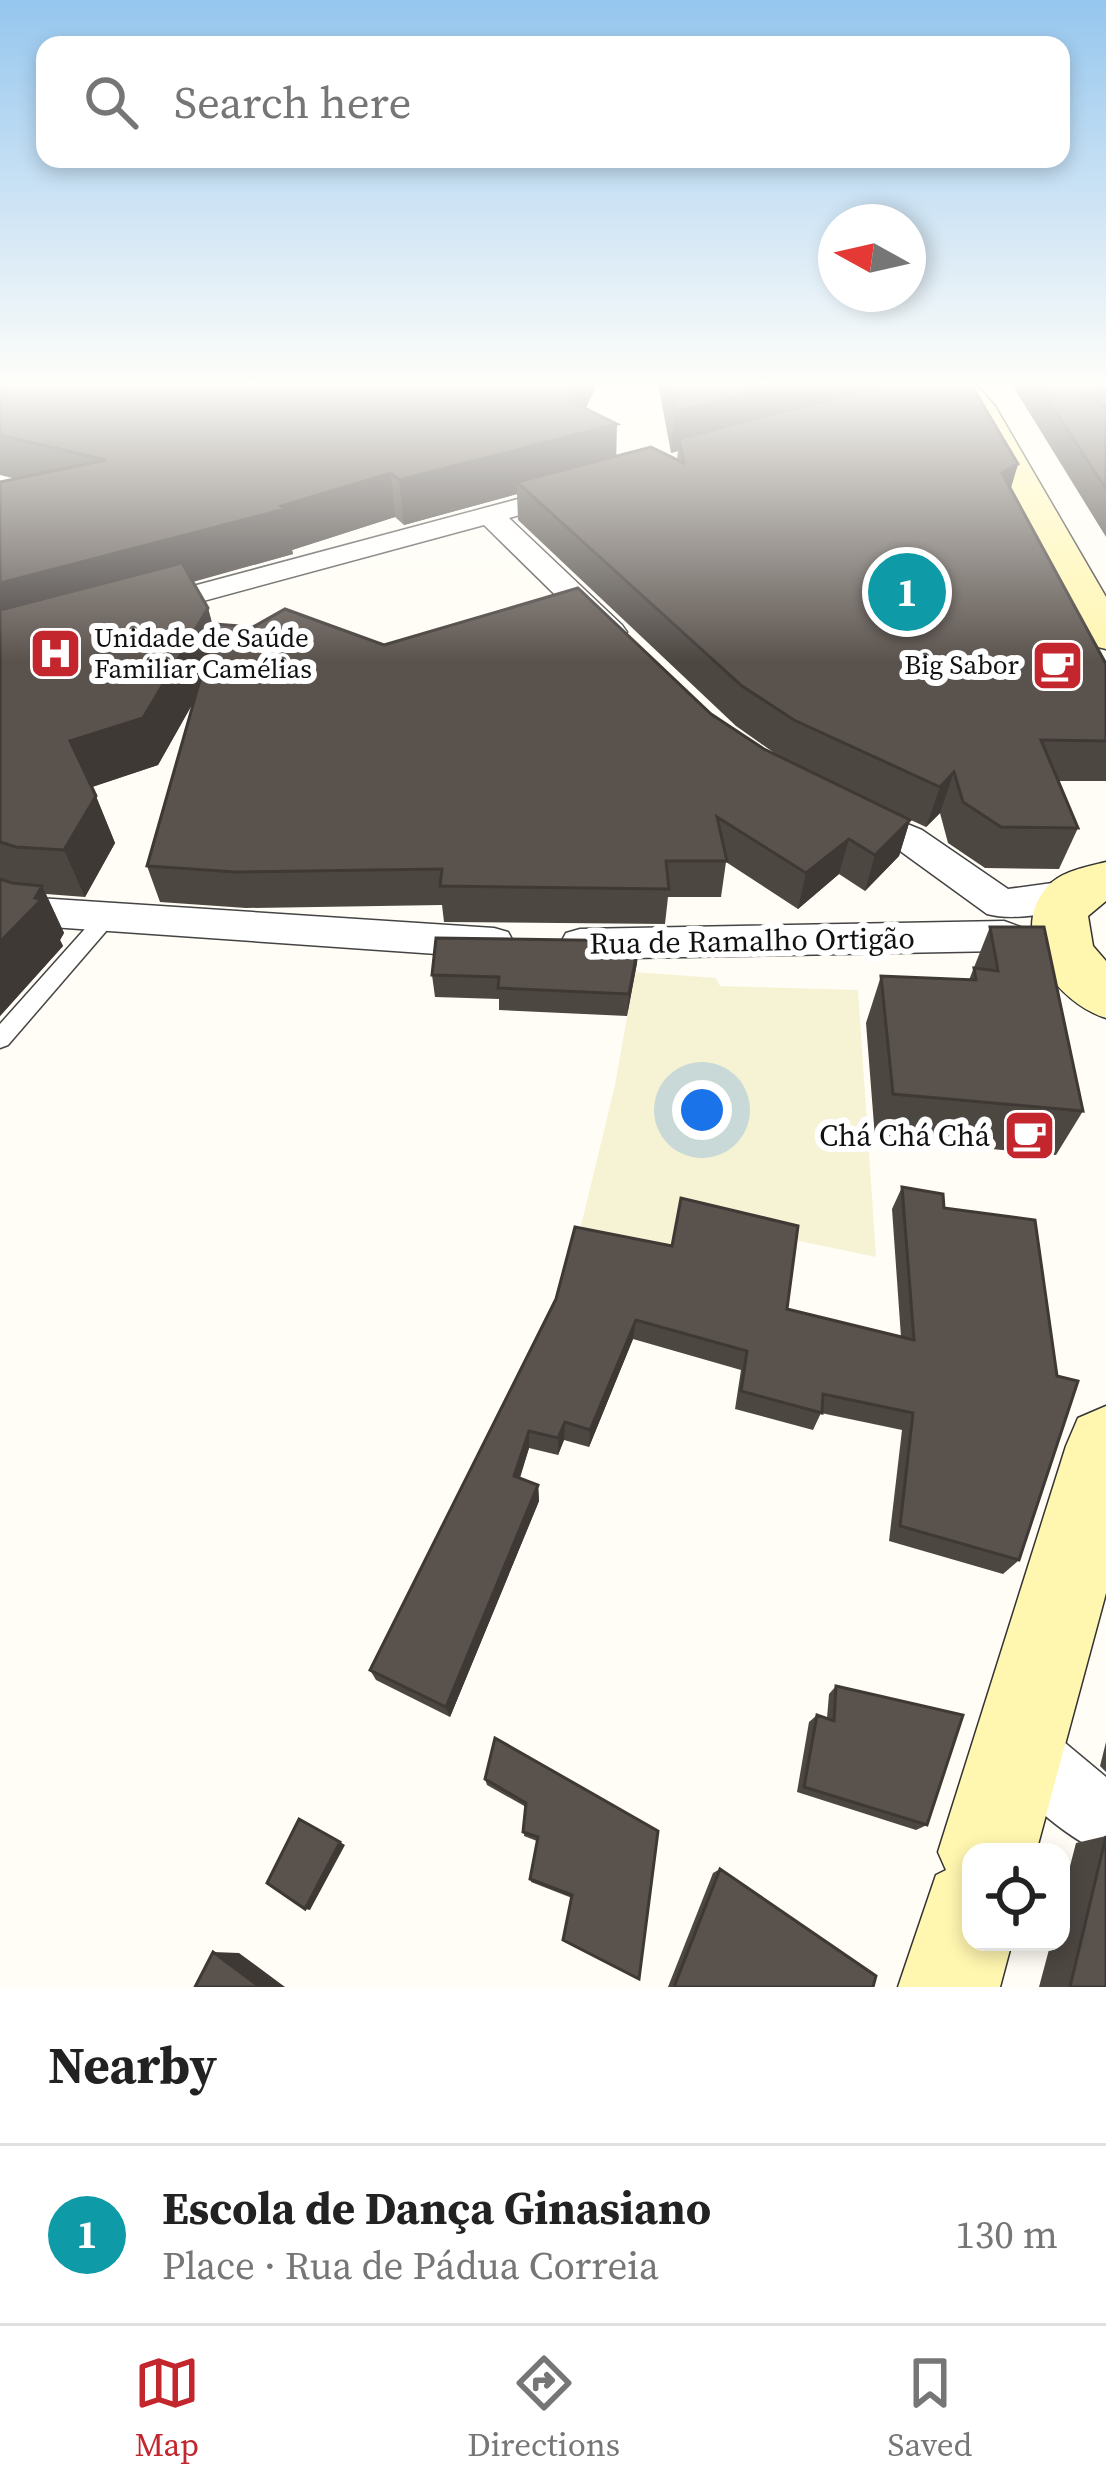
<!DOCTYPE html>
<meta charset="utf-8">
<style>
:root{--surface:#fff;--page:#f2f2f2;--text:#222;--muted:#767676;--line:#e0e0e0;--accent:#c4262e}
body{margin:0;font-family:"Source Serif 4",serif;background:var(--page);color:var(--text)}
.controls{position:absolute;right:36px;bottom:36px;display:grid;overflow:hidden;border-radius:24px;box-shadow:0 6px 18px #0003}
.controls button{width:108px;height:108px;display:grid;place-items:center;padding:0;border:0;border-bottom:3px solid var(--line);background:var(--surface);color:var(--text);font:60px sans-serif}
.compass{position:absolute;left:818px;top:204px;width:108px;height:108px;border-radius:50%;background:var(--surface);box-shadow:0 6px 18px #0003;rotate:278deg}
.you{position:absolute;left:702px;top:1110px;width:42px;height:42px;margin:-30px;border:9px solid #fff;border-radius:50%;background:#1a73e8;box-shadow:0 0 0 18px #1a73e833}
.badge{display:grid;place-items:center;width:78px;height:78px;border-radius:50%;background:var(--accent);color:#fff;font-size:39px;font-weight:700}
.pin{position:absolute;translate:-50% -50%;border:6px solid #fff;box-shadow:0 3px 12px #0006}
.list{margin:0;padding:0;list-style:none}
h2{display:flex;justify-content:space-between;align-items:center;height:156px;margin:0;padding:0 48px;font-size:51px}
h2 small{font-size:39px;font-weight:400;color:var(--muted)}
.list li{display:grid;grid-template-columns:78px 1fr auto;gap:36px;align-items:center;box-sizing:border-box;height:180px;padding:0 48px;border-top:3px solid var(--line)}
.list b{display:block;font-size:45px;white-space:nowrap}
.list p{margin:0;font-size:39px;white-space:nowrap;color:var(--muted)}
.list em{font-size:39px;font-style:normal;color:var(--muted)}
.icon{flex:none;width:66px;height:66px;fill:none;stroke:currentColor;stroke-width:2;stroke-linecap:round;stroke-linejoin:round}
.map{position:relative;flex:none;width:1106px;height:1987px;overflow:hidden}
.search{position:absolute;background:var(--surface);box-shadow:0 6px 18px #0003;left:36px;right:36px;top:36px;height:132px;display:flex;align-items:center;gap:30px;box-sizing:border-box;padding:0 42px;border-radius:24px;color:var(--muted);font-size:45px}
.sheet{height:336px;background:var(--surface)}
nav{display:flex;justify-content:space-around;align-items:center;box-sizing:border-box;height:168px;border-top:3px solid var(--line);background:var(--surface);font-size:33px;color:var(--muted)}
nav a{display:grid;justify-items:center;gap:6px}
nav .on{color:var(--accent)}
.map>svg:first-child{display:block}
.farmland{fill:#f6f3d4}
.lines{fill:none;stroke-linecap:round;stroke-linejoin:round}
.service-casing{stroke:#444;stroke-width:3}
.minor-casing{stroke:#444;stroke-width:3}
.secondary-casing{stroke:#333;stroke-width:3}
.service{fill:#fff;fill-rule:evenodd}
.minor{fill:#fff;fill-rule:evenodd}
.secondary{fill:#fff6b0;fill-rule:evenodd}
.wall{fill:#4d4742;fill-rule:evenodd}
.shaded-wall{fill:#3f3936}
.building{fill:#5a524d;stroke:#3f3936;stroke-width:3}
.labels{text-anchor:middle;stroke-width:12;stroke-linejoin:round;paint-order:stroke}
.far-poi-label{font-size:27px;fill:#111;stroke:#fff;text-anchor:start}
.street-label{font-size:30px;fill:#111;stroke:#fff}
.poi-label{font-size:30px;fill:#111;stroke:#fff;text-anchor:end}
</style>
<div class="map">
<svg width="1106" height="1987" viewBox="0 0 1106 1987">
<rect width="100%" height="100%" fill="#fffdf5"/>
<path class="farmland" d="M635 972 716 978 720 986 858 990 876 1257 683 1217 672 1250 579 1234 615 1085Z"/>
<g class="lines">
<defs>
<path id="service" d="M107 910 114 912 117 917 114 922 8 1045 0 1048V1024L100 912Z"/>
<path id="minor" d="M574 484 587 492 583 498 509 518 622 625 627 632 622 639H600L484 525 148 616 133 607 137 601Z
M856 803 922 830 1008 889 1074 880 1088 884 1093 894 1088 904C1059 912 1016 922 987 914L896 848 843 824 838 815 843 806Z
M0 886 38 898 494 928 508 932 514 943 508 954 494 958 37 926 0 914Z
M1004 921 1051 938 1057 949 1051 960 1037 964 1001 951 580 959 566 955 560 944 566 933 580 929Z
M1017 1713 1040 1722 1106 1777V1855C1066 1838 1001 1784 985 1745L994 1722Z"/>
<path id="secondary" d="M940 383H975L995 406 1106 597V649L1090 645 1084 636 963 410Z
M1106 862V901L1088 916 1093 946 1106 961V1018C1057 1003 1006 935 1047 887 1061 871 1086 867 1106 862Z
M1106 1406V1593L1036 1852H971V1942H1012L1000 1987H898L936 1875 946 1870 938 1852 1066 1446 1078 1418Z"/>
</defs>
<use href="#service" class="service-casing"/>
<use href="#minor" class="minor-casing"/>
<use href="#secondary" class="secondary-casing"/>
<use href="#service" class="service"/>
<use href="#minor" class="minor"/>
<use href="#secondary" class="secondary"/>
</g>
<path class="wall" d="M0 383H598L585 409 616 456 677 460 678 451 671 453 658 383H970L1018 464 1011 488 1106 664V781H1058L1078 828 1059 869 985 868 948 843 940 813 926 827 900 815 910 820 899 856 865 891 839 874 798 909 726 862 721 897H668L665 924 444 922 442 905 246 908 160 902 147 866 193 703 158 765 92 787 115 843 85 897 46 894 64 933 60 940 63 946 0 1016V482L16 479 0 475ZM517 494 518 520 736 726 780 757 764 749 384 645 214 630 208 608 193 582 293 554 292 550 395 517 404 525Z
M1011 383H1100L1106 388V537Z
M990 927 1083 1111 1056 1155 875 1138 866 1023 881 976 969 980Z
M639 941 637 963 627 1016 499 1010V999L435 997 432 975Z
M902 1187 944 1208 1019 1560 1003 1574 889 1541 902 1430 821 1413 813 1430 735 1409 741 1370 633 1339 589 1447 564 1440 558 1455 529 1448 520 1478 538 1485 539 1501 450 1717 376 1680 370 1670 556 1299 787 1309 901 1337 892 1209Z
M836 1686 927 1825 916 1830 797 1792 809 1722 817 1715 827 1718 829 1694Z
M495 1738 639 1979 563 1941 572 1898 531 1882 537 1841 524 1836 526 1807 487 1785 485 1779Z
M1106 1742V1772L1100 1766Z
M1106 1836V1987H1039L1051 1942H1061V1901L1076 1843Z
M720 1869 873 1987H668L713 1873Z"/>
<path class="shaded-wall" d="M577 383H598L572 436 617 424 616 468 517 482V494L404 525 399 480 568 400Z
M787 383H928L679 439 678 451 671 453 675 412Z
M1018 464 1006 502 1002 473Z
M391 473 395 517 292 550 293 554 0 634V583L281 506Z
M208 608 220 655 158 765 89 788 70 741Z
M954 772 940 813 926 827 940 787Z
M96 796 115 843 85 897 64 850Z
M910 820 899 856 865 891 875 855Z
M849 839 839 874 798 909 806 873Z
M42 886 64 933 60 940 63 946 0 1016V942Z
M639 941 637 963 627 1016 629 994Z
M636 1320 633 1339 589 1447 590 1430Z
M565 1422 564 1440 558 1455V1438Z
M529 1431V1448L515 1492 514 1476Z
M538 1485 539 1501 450 1717 446 1707Z
M340 1842 345 1845 310 1910 305 1909Z
M213 1952 239 1953 285 1987H260Z"/>
<path class="building" d="M0 383H577L568 400 617 424 399 480 391 473 281 506 285 509 0 583V482L106 460 0 435Z
M669 383H787L675 412Z
M891 383H970L1018 464 1002 473 1106 664V741L1041 740 1078 828 1001 827 963 802 954 772 940 787 794 720 742 686 517 482 651 447 684 463 679 439Z
M1037 383H1100L1106 388V396L1087 394 1106 409V489Z
M182 563 208 608 143 718 70 741 96 796 64 850 16 847 0 842V610Z
M578 588 711 714 764 749 910 820 875 855 849 839 806 873 717 817 727 861H666L669 889 440 886 442 869 236 872 147 866 216 624 253 627 285 609 384 645Z
M0 879 12 883 42 886 35 898 41 900 0 942Z
M990 927H1044L1083 1111 893 1094 881 976 976 980 974 968 998 971Z
M436 938 639 941 629 994 498 988 499 977 432 975Z
M902 1187 943 1194 944 1208 1035 1220 1057 1376 1078 1381 1019 1560 900 1526 913 1413 823 1394 822 1413 741 1391 747 1351 636 1320 590 1430 565 1422 558 1438 529 1431 514 1476 538 1485 446 1707 370 1670 556 1299 575 1227 672 1246 681 1198 798 1226 787 1309 914 1340Z
M836 1686 963 1715 927 1825 804 1787 817 1715 834 1721Z
M495 1738 658 1831 639 1979 563 1940 572 1895 530 1879 538 1837 523 1832 526 1803 485 1779Z
M299 1819 340 1842 305 1909 267 1883Z
M1106 1836V1987H1070Z
M720 1869 876 1976 873 1987H674Z
M213 1952 260 1987H195Z"/>
<linearGradient id="sky" x2="0" y2="1"><stop stop-color="#95c6ee"/><stop offset="0.58" stop-color="#fffefa"/><stop offset="1" stop-color="#fffefa" stop-opacity="0"/></linearGradient>
<rect width="1106" height="662" fill="url(#sky)"/>
<defs>
<symbol id="hospital-square" viewBox="-11 -11 22 22"><rect x="-9" y="-9" width="18" height="18" rx="4" fill="#c4262e" stroke="#fff"/><path d="M-5-5h3v3.5h4V-5h3V5h-3V1.5h-4V5h-3Z" fill="#fff"/></symbol>
<symbol id="cafe-square" viewBox="-11 -11 22 22"><rect x="-9" y="-9" width="18" height="18" rx="4" fill="#c4262e" stroke="#fff"/><path d="M-5.5-4.5H6V0H3Q3 3.5 0 3.5H-2.5Q-5.5 3.5-5.5 0ZM3-3.2v2h1.7v-2ZM-6 4.5H4V6H-6Z" fill="#fff"/></symbol>
</defs>
<g fill-rule="evenodd">
<use href="#hospital-square" x="26" y="624" width="59" height="59"/>
<use href="#cafe-square" x="1028" y="636" width="59" height="59"/>
<use href="#cafe-square" x="1000" y="1106" width="59" height="59"/>
</g>
<g class="labels">
<g class="far-poi-label">
<text x="94" y="647">Unidade de Saúde<tspan x="94" dy="31">Familiar Camélias</tspan></text>
<text x="1019" y="674" text-anchor="end">Big Sabor</text>
</g>
<g class="street-label">
<text transform="translate(752 941) rotate(-1)" y="10">Rua de Ramalho Ortigão</text>
</g>
<g class="poi-label">
<text x="990" y="1146">Chá Chá Chá</text>
</g>
</g>
</svg>
<div class="controls">
<button><svg class="icon" aria-label="locate" viewBox="0 0 24 24"><circle cx="12" cy="12" r="6"/><path d="M12 2v4M12 18v4M2 12h4M18 12h4"/></svg></button>
</div>
<svg class="compass" viewBox="-18 -18 36 36"><path d="M0-13l5 13h-10z" fill="#e53935"/><path d="M0 13l5-13h-10z" fill="#767676"/></svg>
<div class="you"></div>
<div class="pin badge" style="left:907px;top:592px;background:#0f9aa8">1</div>
<div class="search"><svg class="icon" aria-label="search" viewBox="0 0 24 24"><circle cx="10" cy="10" r="6"/><path d="M15 15l6 6"/></svg>Search here</div>
</div>
<section class="sheet">
<h2>Nearby<small></small></h2>
<ul class="list">
<li><span class="badge" style="background:#0f9aa8">1</span><div><b>Escola de Dança Ginasiano</b><p>Place · Rua de Pádua Correia</p></div><em>130 m</em></li>
</ul>
</section>
<nav>
<a class="on"><svg class="icon" aria-label="map" viewBox="0 0 24 24"><path d="M3 6l6-2 6 2 6-2v14l-6 2-6-2-6 2zM9 4v14M15 6v14"/></svg>Map</a>
<a><svg class="icon" aria-label="directions" viewBox="0 0 24 24"><path d="M12 3l9 9-9 9-9-9zM9 14v-3h6M13 9l2 2-2 2"/></svg>Directions</a>
<a><svg class="icon" aria-label="saved" viewBox="0 0 24 24"><path d="M7 4h10v16l-5-4-5 4z"/></svg>Saved</a>
</nav>
